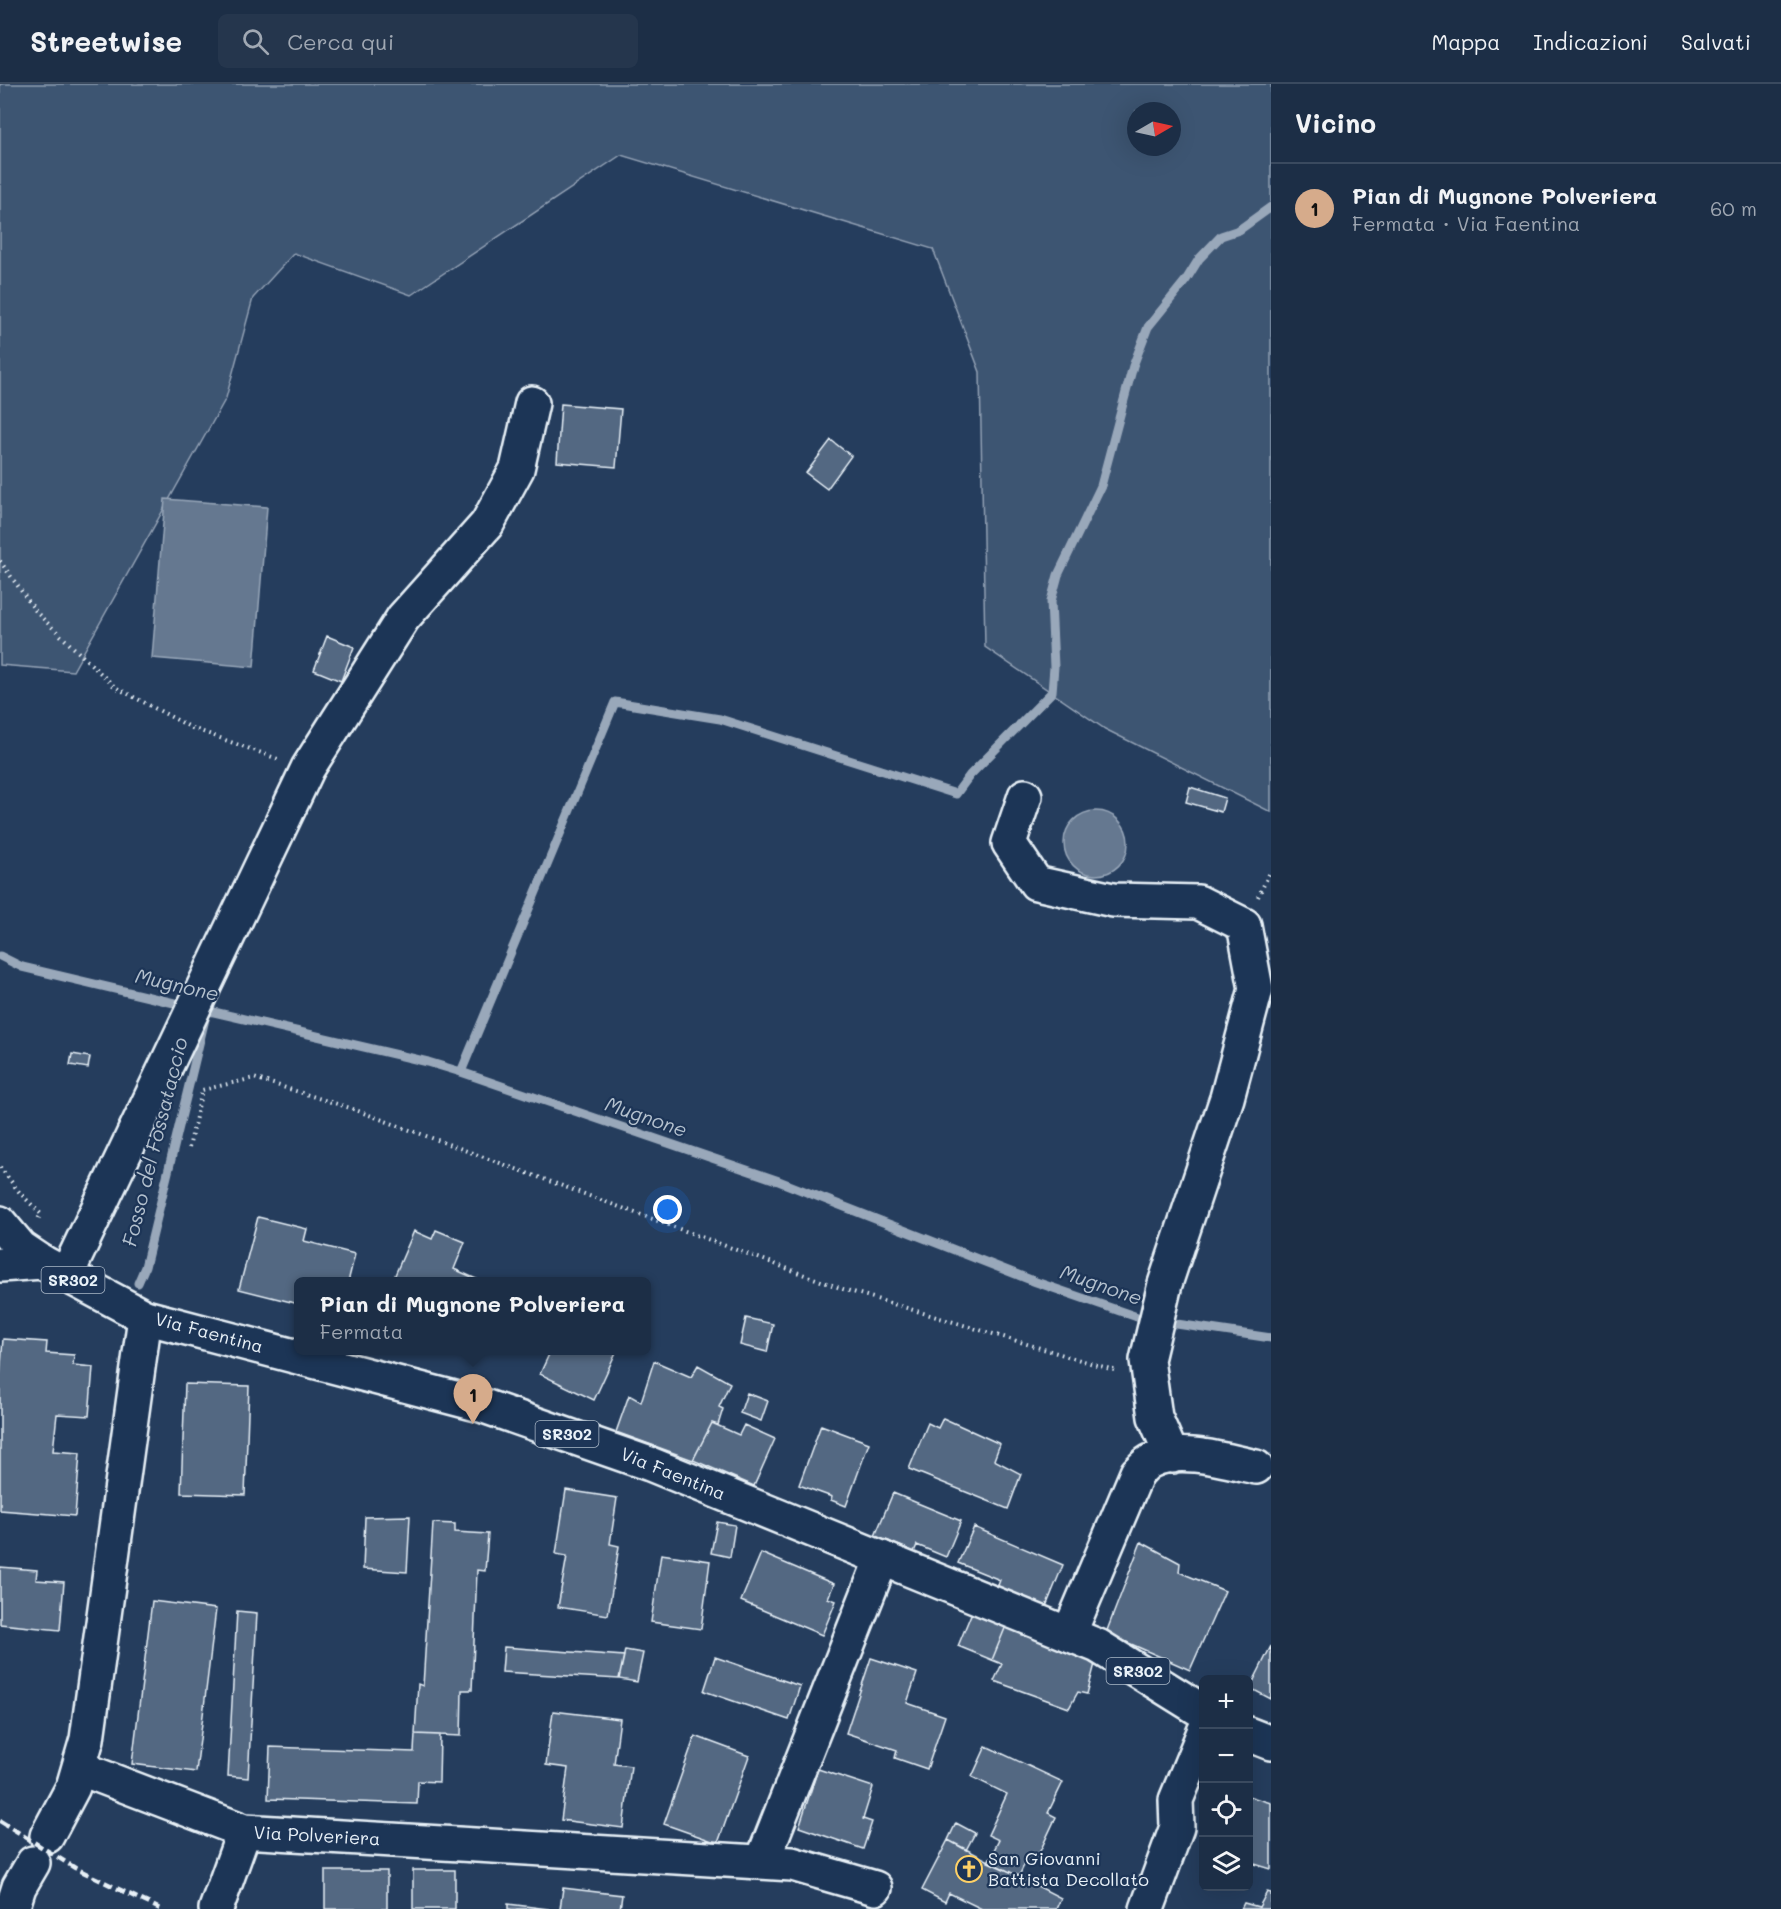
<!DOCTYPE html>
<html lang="it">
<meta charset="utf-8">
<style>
:root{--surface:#1c2e46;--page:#25364d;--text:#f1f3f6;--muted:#a0a8b3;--line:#3a4a5f;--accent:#d6ab8b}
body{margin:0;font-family:Mali,sans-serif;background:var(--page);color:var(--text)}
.controls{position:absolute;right:18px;bottom:18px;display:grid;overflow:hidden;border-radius:9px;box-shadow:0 6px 24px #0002}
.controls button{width:54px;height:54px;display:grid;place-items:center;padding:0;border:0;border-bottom:2px solid var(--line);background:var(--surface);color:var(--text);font:30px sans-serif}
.compass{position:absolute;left:1127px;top:18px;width:54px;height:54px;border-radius:50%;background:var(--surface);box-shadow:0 6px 24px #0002;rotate:81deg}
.you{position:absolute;left:668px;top:1126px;width:21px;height:21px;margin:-15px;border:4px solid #fff;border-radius:50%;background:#1a73e8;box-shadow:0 0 0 9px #1a73e833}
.badge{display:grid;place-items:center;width:39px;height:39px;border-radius:50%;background:var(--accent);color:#111;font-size:20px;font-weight:700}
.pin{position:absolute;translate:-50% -50px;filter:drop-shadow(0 2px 3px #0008)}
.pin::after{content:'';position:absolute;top:32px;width:21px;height:18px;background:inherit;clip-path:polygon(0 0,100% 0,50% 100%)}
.popup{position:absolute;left:294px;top:1193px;width:357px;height:78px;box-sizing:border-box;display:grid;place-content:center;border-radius:9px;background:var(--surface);filter:drop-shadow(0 2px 4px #0005);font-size:20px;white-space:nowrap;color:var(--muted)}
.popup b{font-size:22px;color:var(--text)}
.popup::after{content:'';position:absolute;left:50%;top:100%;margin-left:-12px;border:12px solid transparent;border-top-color:var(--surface)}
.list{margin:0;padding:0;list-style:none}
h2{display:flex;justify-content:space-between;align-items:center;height:78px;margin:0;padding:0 24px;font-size:26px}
h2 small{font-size:20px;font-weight:400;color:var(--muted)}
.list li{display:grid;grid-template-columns:39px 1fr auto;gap:18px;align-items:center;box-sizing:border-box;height:90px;padding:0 24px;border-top:2px solid var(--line)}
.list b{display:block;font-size:22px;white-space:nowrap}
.list p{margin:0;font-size:20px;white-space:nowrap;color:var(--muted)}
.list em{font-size:20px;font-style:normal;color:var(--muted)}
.icon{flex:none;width:33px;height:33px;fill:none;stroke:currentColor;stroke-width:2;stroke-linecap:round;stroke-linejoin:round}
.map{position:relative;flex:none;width:1271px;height:1825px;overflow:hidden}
header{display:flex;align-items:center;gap:36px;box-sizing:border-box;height:84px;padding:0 30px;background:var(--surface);border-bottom:2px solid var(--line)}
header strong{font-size:28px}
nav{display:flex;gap:33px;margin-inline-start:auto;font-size:21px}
.search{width:420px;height:54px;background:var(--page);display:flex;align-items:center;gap:15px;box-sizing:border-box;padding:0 21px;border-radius:9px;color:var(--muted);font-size:22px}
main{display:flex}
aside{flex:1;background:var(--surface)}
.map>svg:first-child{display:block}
.green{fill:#3e5472;stroke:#93a2b5;stroke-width:1.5;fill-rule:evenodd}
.water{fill:#657890;stroke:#99a8ba;stroke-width:1.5}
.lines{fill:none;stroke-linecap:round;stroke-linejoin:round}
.stream{stroke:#99a8ba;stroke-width:9}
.building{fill:#536782;stroke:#e8f1f8;stroke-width:1.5}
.minor-casing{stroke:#e8f1f8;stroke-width:38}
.major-casing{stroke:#e8f1f8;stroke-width:38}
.path{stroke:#e8f1f8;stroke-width:4;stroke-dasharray:1.5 4.5;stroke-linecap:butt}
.minor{stroke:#1d3557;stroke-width:33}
.major{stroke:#1d3557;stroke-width:33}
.rail{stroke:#e8f1f8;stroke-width:4.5;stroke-dasharray:9 4.5;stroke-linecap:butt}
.labels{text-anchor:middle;stroke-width:4.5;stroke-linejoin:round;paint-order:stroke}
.shield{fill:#1d3557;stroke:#abb9c8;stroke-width:1.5}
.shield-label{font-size:16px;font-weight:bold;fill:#e8f1f8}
.street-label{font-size:18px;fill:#e8f1f8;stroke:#1d3557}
.poi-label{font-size:18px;fill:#e8f1f8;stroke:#1d3557;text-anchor:start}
.water-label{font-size:20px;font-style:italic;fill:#b4c1ce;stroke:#1d3557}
</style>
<header>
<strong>Streetwise</strong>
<div class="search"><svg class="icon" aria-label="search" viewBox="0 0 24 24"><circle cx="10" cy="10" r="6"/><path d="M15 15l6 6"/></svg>Cerca qui</div>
<nav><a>Mappa</a><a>Indicazioni</a><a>Salvati</a></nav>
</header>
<main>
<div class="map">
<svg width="1271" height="1825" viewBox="0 0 1271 1825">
<rect width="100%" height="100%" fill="#253d5d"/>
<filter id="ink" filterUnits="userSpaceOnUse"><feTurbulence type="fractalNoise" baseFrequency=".0167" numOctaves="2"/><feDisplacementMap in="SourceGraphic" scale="12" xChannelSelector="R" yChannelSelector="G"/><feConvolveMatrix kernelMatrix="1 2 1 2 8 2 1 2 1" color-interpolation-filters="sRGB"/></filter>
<g filter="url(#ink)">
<path class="green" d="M0 0H1271V728L1105 645 985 563 980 288 933 165 621 71 411 211 294 169 253 214 226 314 73 587 0 581ZM1136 27H1172V63H1136Z"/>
<path class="water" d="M165 415 267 423 254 583 152 574Z
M1064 759a32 32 0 1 1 64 0a32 32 0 1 1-64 0Z"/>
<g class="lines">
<path class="stream" d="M0 872 22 883 187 922
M201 925 428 978 461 988 776 1096 1036 1198 1143 1235 1271 1254
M461 988 615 618 720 635 956 710 970 691 1052 608 1054 583 1051 517 1058 491 1101 402 1133 282 1148 243 1186 196 1199 175 1221 152 1239 146 1271 123
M138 1199 145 1183 206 931"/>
</g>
<path class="building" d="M561 320 621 325 616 383 557 378Z
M831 356 851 372 827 405 806 389Z
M327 552 354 563 341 597 314 586Z
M1190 703 1225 714 1221 728 1186 718Z
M72 970 90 973 88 984 70 981Z
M258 1133 307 1145 304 1157 355 1170 348 1198H299V1220L239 1205Z
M436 1146 465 1158 454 1185 483 1198H392L414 1147 432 1155Z
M746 1234 773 1240 767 1268 740 1261Z
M3 1255 47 1258 46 1269 74 1271 73 1281 93 1283 89 1332 57 1330 53 1367 80 1369 75 1432 0 1426V1294Z
M551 1266H617L594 1316 540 1290Z
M654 1277 691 1293 698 1281 730 1299 719 1323 723 1325 718 1341 712 1339 693 1376 616 1348 629 1311 641 1318Z
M185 1300 249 1302 245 1411 181 1409Z
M747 1309 768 1317 761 1337 740 1329Z
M943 1334 1000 1360 994 1376 1021 1390 1008 1425 909 1385 928 1339 938 1344Z
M712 1339 739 1351 744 1341 775 1355 754 1402 693 1376Z
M821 1341 869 1359 846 1422 831 1416 832 1413 799 1401Z
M566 1406 617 1414 610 1460 619 1462 608 1531 558 1523 567 1472 556 1470Z
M893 1409 961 1437 946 1473 917 1461 914 1468 875 1452Z
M410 1432 407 1488 363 1485 365 1433Z
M717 1438 735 1441 730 1473 711 1469Z
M433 1439 455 1440V1448L488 1450 485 1487 477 1486 472 1606H462L461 1652 415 1650 418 1600 423 1602Z
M974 1443 1063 1481 1045 1525 997 1504 1000 1496 958 1479Z
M1141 1458 1180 1479 1179 1488 1225 1507 1190 1586 1106 1549Z
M761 1469 834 1500 828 1514 836 1517 822 1551 741 1517Z
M661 1470 710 1477 701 1545 651 1538Z
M0 1483 37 1486 36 1496 64 1498 60 1546 0 1540Z
M152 1517 216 1525 196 1688 132 1680Z
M974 1523 1008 1537 992 1576 958 1562Z
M237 1527 257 1529 248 1694 228 1692Z
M1008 1537 1096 1576 1087 1610 1078 1608 1069 1624 994 1597 1002 1580 992 1576Z
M1271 1562V1615L1250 1604Z
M504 1563 624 1572 619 1595 502 1588Z
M625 1566 643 1569 637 1598 619 1595Z
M715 1573 800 1602 789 1636 704 1607Z
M871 1574 917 1589 907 1619 945 1632 927 1685 895 1674 897 1666 846 1649Z
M553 1627 620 1635 614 1680 631 1682 623 1744 561 1736 568 1684 546 1681Z
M415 1650 440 1651 439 1698 418 1697 417 1720 268 1715 270 1663 414 1668Z
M695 1652 749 1672 718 1759 664 1740Z
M986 1662 1063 1698 1048 1729 1056 1733 1034 1780 1026 1777 1019 1792 988 1778 999 1756 988 1751 1007 1710 972 1693Z
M818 1685 873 1703 863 1735 872 1738 863 1765 799 1743Z
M1248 1712 1271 1719V1785L1248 1778Z
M956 1739 975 1749 966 1766 948 1756Z
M948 1756 1061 1814 1056 1825H982L949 1809 945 1818 922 1806Z
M413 1786H455V1825H413Z
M325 1787H387V1825H325Z
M563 1804 622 1811 620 1825H560Z
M1267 1808 1271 1809V1825H1241L1244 1819 1259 1823Z
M508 1820 549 1825H508Z"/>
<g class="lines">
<defs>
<path id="minor" d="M1025 712 1009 759 1036 799 1113 816 1198 818 1244 841 1256 905 1227 1014 1165 1200 1147 1276 1155 1333 1172 1372
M0 1181 42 1178
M66 1192 308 684 403 534 487 440 517 385 532 319
M1069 1550 1137 1389C1141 1385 1146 1379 1151 1377 1179 1362 1228 1377 1256 1383
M79 1684 244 1747 792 1780 875 1804
M47 1752 73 1703 87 1655 145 1233
M762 1778 882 1474
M12 1825 19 1803 33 1779
M216 1825 244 1747
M1147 1825 1177 1743 1176 1716 1204 1648"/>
<path id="major" d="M0 1139 21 1164 42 1178 145 1233 481 1321 650 1380 1098 1562 1204 1628
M1248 1650 1271 1659"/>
</defs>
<use href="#minor" class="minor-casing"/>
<use href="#major" class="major-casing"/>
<path class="path" d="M0 477 37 529 115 603 192 644 278 675
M1258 813 1271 786
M189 1064 202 1006 254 994 350 1024 843 1205 1117 1287
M0 1083 20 1109 41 1130 38 1135"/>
<use href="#minor" class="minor"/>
<use href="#major" class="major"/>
<path class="rail" d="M0 1737 75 1784 160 1825"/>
</g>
</g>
<defs>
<symbol id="church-ring" viewBox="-11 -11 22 22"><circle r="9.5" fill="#1d3557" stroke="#ffd166" stroke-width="1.5"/><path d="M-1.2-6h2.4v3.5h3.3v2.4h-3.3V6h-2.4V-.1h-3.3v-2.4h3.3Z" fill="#ffd166"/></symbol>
</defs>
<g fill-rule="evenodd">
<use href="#church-ring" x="954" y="1770" width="30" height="30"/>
</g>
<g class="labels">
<g class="shield">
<rect x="41.5" y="1183" width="63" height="26" rx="4.5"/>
<rect x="535.5" y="1337" width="63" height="26" rx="4.5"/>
<rect x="1106.5" y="1574" width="63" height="26" rx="4.5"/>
</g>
<g class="shield-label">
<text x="73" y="1202">SR302</text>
<text x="567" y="1356">SR302</text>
<text x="1138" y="1593">SR302</text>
</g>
<g class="street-label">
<text transform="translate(209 1249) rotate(15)" y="6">Via Faentina</text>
<text transform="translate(673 1390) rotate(22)" y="6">Via Faentina</text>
<text transform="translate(317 1752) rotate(3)" y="6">Via Polveriera</text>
</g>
<g class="poi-label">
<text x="988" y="1781">San Giovanni<tspan x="988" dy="21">Battista Decollato</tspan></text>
</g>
<g class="water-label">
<text transform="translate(177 901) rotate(13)" y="7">Mugnone</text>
<text transform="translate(646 1033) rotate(19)" y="7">Mugnone</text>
<text transform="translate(155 1058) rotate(-76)" y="7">Fosso del Fossataccio</text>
<text transform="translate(1101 1201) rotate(19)" y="7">Mugnone</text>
</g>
</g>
</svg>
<div class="controls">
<button>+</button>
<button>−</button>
<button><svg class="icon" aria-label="locate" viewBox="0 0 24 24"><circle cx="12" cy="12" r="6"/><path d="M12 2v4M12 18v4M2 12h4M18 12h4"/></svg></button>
<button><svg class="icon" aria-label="layers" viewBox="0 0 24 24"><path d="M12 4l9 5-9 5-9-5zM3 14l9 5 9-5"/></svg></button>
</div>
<svg class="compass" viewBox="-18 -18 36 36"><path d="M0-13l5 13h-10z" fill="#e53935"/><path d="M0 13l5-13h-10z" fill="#a0a8b3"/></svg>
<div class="you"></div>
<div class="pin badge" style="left:473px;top:1340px">1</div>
<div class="popup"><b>Pian di Mugnone Polveriera</b>Fermata</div>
</div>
<aside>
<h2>Vicino<small></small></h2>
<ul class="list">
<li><span class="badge">1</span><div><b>Pian di Mugnone Polveriera</b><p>Fermata · Via Faentina</p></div><em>60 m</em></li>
</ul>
</aside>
</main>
